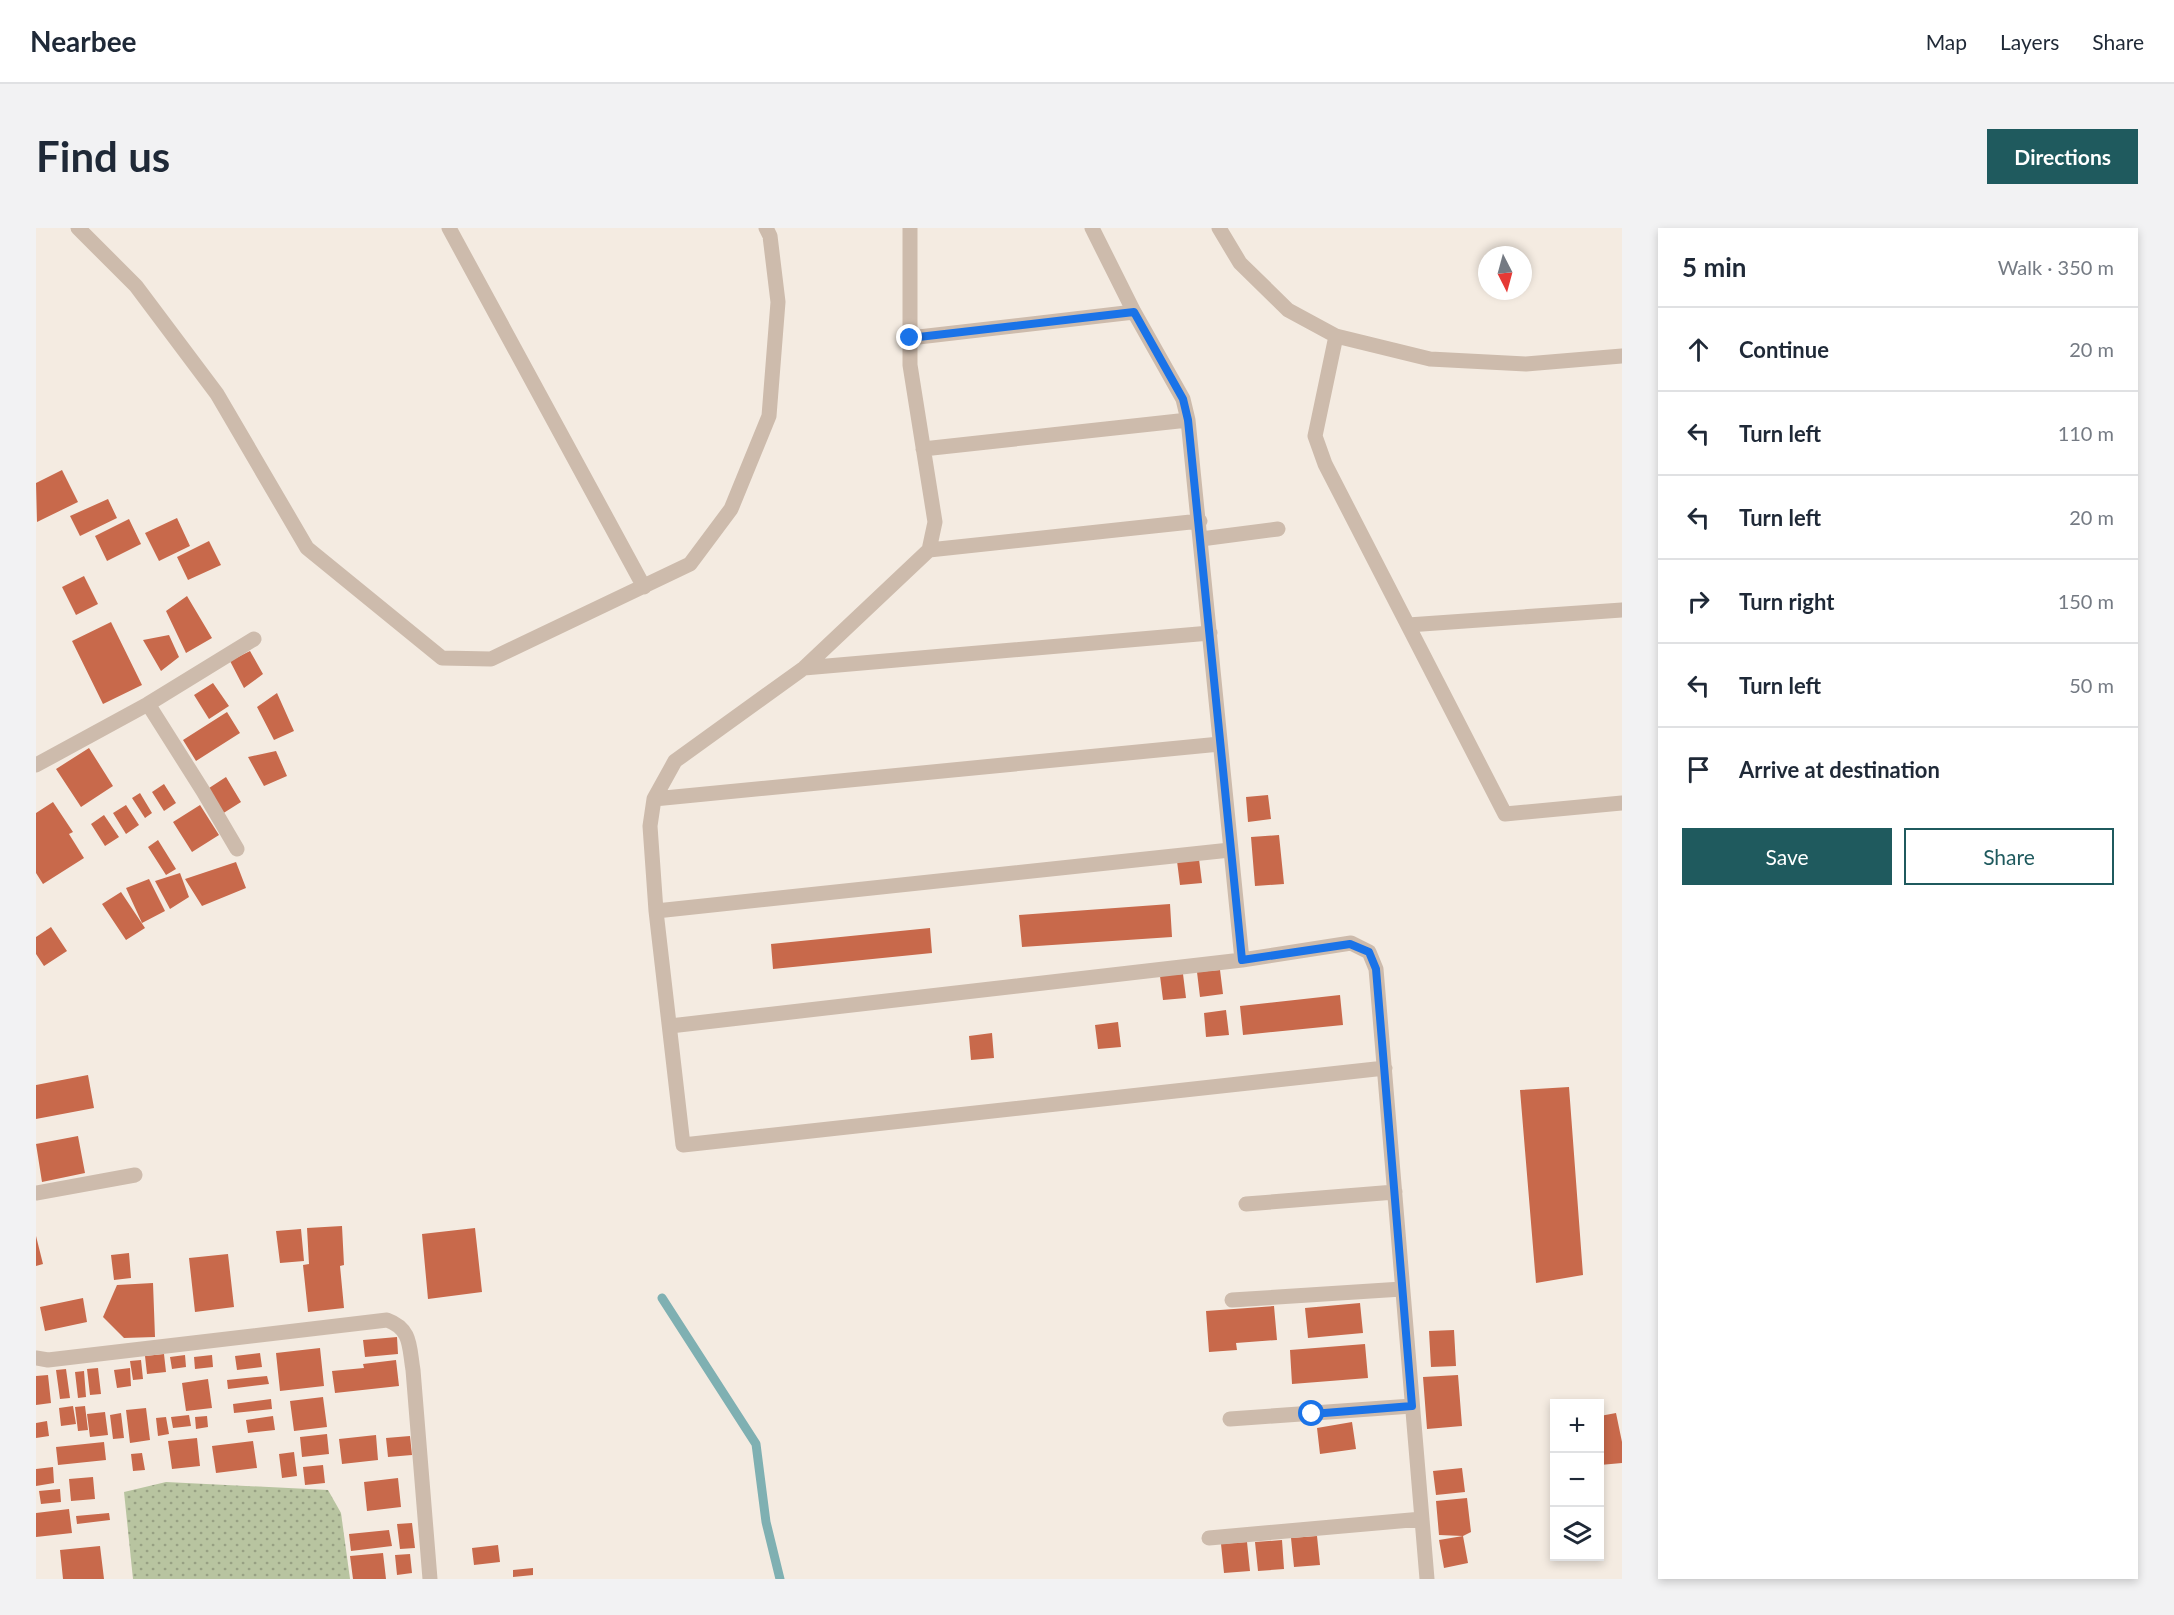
<!DOCTYPE html>
<meta charset="utf-8">
<style>
:root{--surface:#fff;--page:#f2f2f3;--text:#1f2937;--muted:#747a83;--line:#e0e1e3;--accent:#1f5a5e}
body{margin:0;font-family:Lato,sans-serif;background:var(--page);color:var(--text)}
.controls{position:absolute;right:18px;bottom:18px;display:grid;overflow:hidden;border-radius:0px;box-shadow:0 3px 9px #0003}
.controls button{width:54px;height:54px;display:grid;place-items:center;padding:0;border:0;border-bottom:2px solid var(--line);background:var(--surface);color:var(--text);font:30px sans-serif}
.compass{position:absolute;left:1442px;top:18px;width:54px;height:54px;border-radius:50%;background:var(--surface);box-shadow:0 3px 9px #0003;rotate:174deg}
.stop{position:absolute;width:18px;height:18px;margin:-14px;border:4px solid #1a73e8;border-radius:50%;background:#fff}
.stop.end{background:#1a73e8;border-color:#fff;box-shadow:0 2px 6px #0008}
.list{margin:0;padding:0;list-style:none}
h2{display:flex;justify-content:space-between;align-items:center;height:78px;margin:0;padding:0 24px;font-size:26px}
h2 small{font-size:20px;font-weight:400;color:var(--muted)}
.list li{display:grid;grid-template-columns:39px 1fr auto;gap:18px;align-items:center;box-sizing:border-box;height:84px;padding:0 24px;border-top:2px solid var(--line)}
.list b{display:block;font-size:22px;white-space:nowrap}
.list em{font-size:20px;font-style:normal;color:var(--muted)}
.actions{display:flex;gap:12px;padding:18px 24px}
.actions a{flex:1;padding:14px 0;border:2px solid var(--accent);border-radius:0px;text-align:center;font-size:21px;color:var(--accent)}
.actions .main{background:var(--accent);color:#fff}
.icon{flex:none;width:33px;height:33px;fill:none;stroke:currentColor;stroke-width:2;stroke-linecap:round;stroke-linejoin:round}
.map{position:relative;flex:none;width:1586px;height:1351px;overflow:hidden;border-radius:0px}
header{display:flex;align-items:center;gap:36px;box-sizing:border-box;height:84px;padding:0 30px;background:var(--surface);border-bottom:2px solid var(--line)}
header strong{font-size:28px}
nav{display:flex;gap:33px;margin-inline-start:auto;font-size:21px}
.intro{display:flex;align-items:center;justify-content:space-between;box-sizing:border-box;height:144px;padding:0 36px}
h1{margin:0;font-size:42px}
.button{padding:15px 27px;border-radius:0px;background:var(--accent);color:#fff;font-size:21px;font-weight:700}
main{display:flex;gap:36px;padding:0 36px}
aside{flex:1;background:var(--surface);border-radius:0px;box-shadow:0 3px 9px #0003}
.map>svg:first-child{display:block}
.grass{fill:url(#grass-dots)}
.lines{fill:none;stroke-linecap:round;stroke-linejoin:round}
.stream{stroke:#7fb0b2;stroke-width:9}
.building{fill:#c8694b}
.street{stroke:#cdbbac;stroke-width:15}
.route{stroke:#1a73e8;stroke-width:8}
</style>
<header>
<strong>Nearbee</strong>
<nav><a>Map</a><a>Layers</a><a>Share</a></nav>
</header>
<div class="intro"><h1>Find us</h1><a class="button">Directions</a></div>
<main>
<div class="map">
<svg width="1586" height="1351" viewBox="0 0 1586 1351">
<defs>
<pattern id="grass-dots" width="8" height="8" patternUnits="userSpaceOnUse" patternTransform="scale(1.5)"><rect width="8" height="8" fill="#b8c4a0"/><path d="M2 2h.1M6 6h.1" fill="none" stroke="#97a083" stroke-width="1.8" stroke-linecap="round"/></pattern>
</defs>
<rect width="100%" height="100%" fill="#f4ebe1"/>
<path class="grass" d="M130 1254 292 1262 305 1285 314 1351H97L88 1264Z"/>
<g class="lines">
<path class="stream" d="M626 1070 720 1216 730 1294 744 1351"/>
</g>
<path class="building" d="M26 242 42 274 1 294 0 255Z
M72 271 81 290 44 308 34 288Z
M141 290 154 318 123 333 109 305Z
M93 291 105 316 71 333 59 308Z
M173 313 185 337 152 352 141 329Z
M48 348 62 376 40 387 26 359Z
M151 368 176 410 150 425 130 383Z
M75 394 106 457 67 476 36 413Z
M133 407 143 429 125 443 107 412Z
M214 423 227 446 208 460 194 433Z
M177 455 193 478 173 491 158 467Z
M241 465 258 503 238 512 221 479Z
M191 484 204 505 160 533 147 512Z
M53 520 77 558 45 579 20 541Z
M240 523 251 548 228 558 212 529Z
M190 549 205 574 186 586 170 562Z
M128 556 140 575 128 583 116 564Z
M104 565 116 585 109 590 96 570Z
M1232 567 1235 591 1212 594 1210 569Z
M17 574 37 604 33 606 48 630 7 656 0 645V585Z
M90 577 103 597 90 606 77 585Z
M164 577 183 607 156 624 137 594Z
M68 587 83 609 69 618 55 596Z
M1243 607 1248 656 1219 658 1215 609Z
M122 612 140 641 130 647 112 619Z
M1163 631 1166 655 1144 657 1141 633Z
M200 634 210 660 166 678 149 651Z
M144 645 153 669 134 681 119 653Z
M113 651 129 683 106 695 90 660Z
M85 664 109 700 90 712 66 676Z
M1134 676 1136 709 986 719 983 687Z
M15 699 31 723 8 738 0 726V709Z
M894 700 896 725 737 741 735 716Z
M1184 742 1187 766 1164 769 1161 744Z
M1147 746 1150 770 1127 772 1124 748Z
M1304 767 1307 797 1207 807 1204 778Z
M1190 782 1193 807 1170 809 1168 785Z
M1082 794 1085 819 1062 821 1059 797Z
M956 805 958 830 935 832 933 808Z
M52 847 58 880 0 891V857Z
M1533 859 1547 1047 1500 1055 1484 862Z
M42 908 49 945 6 954 0 916Z
M306 998 308 1037 304 1038 308 1080 272 1084 267 1037 273 1036 271 1000Z
M439 1000 446 1064 392 1071 386 1006Z
M265 1001 268 1033 244 1035 240 1003Z
M0 1008 7 1036 0 1038Z
M93 1025 95 1050 78 1052 75 1027Z
M192 1026 198 1079 159 1084 153 1030Z
M117 1055 119 1109 88 1110 67 1089 81 1057Z
M47 1070 51 1094 9 1103 4 1079Z
M1324 1075 1327 1105 1272 1110 1269 1080Z
M1238 1078 1241 1112 1200 1115 1201 1122 1173 1124 1170 1083Z
M1418 1102 1420 1138 1395 1139 1393 1103Z
M361 1109 362 1126 329 1129 327 1112Z
M1329 1116 1332 1150 1256 1156 1254 1122Z
M284 1120 288 1158 244 1163 240 1125Z
M224 1125 226 1139 201 1142 199 1128Z
M128 1126 130 1144 111 1146 109 1128Z
M149 1127 150 1139 136 1141 134 1129Z
M176 1127 177 1139 159 1141 158 1129Z
M105 1132 107 1151 97 1152 94 1133Z
M360 1132 363 1158 299 1165 296 1143 328 1140 327 1136Z
M62 1140 65 1166 54 1167 51 1141Z
M94 1140 95 1158 81 1160 78 1142Z
M30 1141 34 1170 24 1171 20 1142Z
M48 1143 50 1169 42 1170 39 1144Z
M12 1147 15 1175 0 1177V1148Z
M1422 1147 1426 1198 1391 1201 1387 1149Z
M231 1148 233 1156 192 1161 191 1152Z
M172 1151 176 1180 150 1183 146 1155Z
M287 1169 291 1199 258 1203 254 1173Z
M235 1171 236 1181 198 1185 197 1176Z
M37 1178 40 1196 25 1198 23 1180Z
M49 1178 52 1202 42 1203 39 1179Z
M110 1180 114 1212 94 1215 90 1182Z
M69 1184 72 1207 54 1209 51 1186Z
M85 1185 88 1210 77 1211 74 1187Z
M1580 1185 1586 1214V1235L1564 1237V1188Z
M153 1187 155 1198 137 1200 135 1189Z
M171 1188 172 1199 160 1201 159 1189Z
M237 1188 239 1202 212 1205 210 1192Z
M130 1189 133 1206 122 1208 120 1190Z
M11 1193 13 1208 0 1210V1195Z
M1316 1194 1320 1221 1284 1226 1281 1200Z
M291 1206 293 1226 266 1229 264 1209Z
M340 1207 342 1232 306 1236 303 1211Z
M374 1208 376 1227 352 1229 350 1210Z
M161 1210 164 1238 136 1241 132 1213Z
M217 1213 221 1240 180 1245 176 1218Z
M68 1214 70 1232 22 1237 20 1219Z
M258 1224 261 1248 246 1250 243 1226Z
M106 1225 109 1242 97 1243 95 1226Z
M287 1237 289 1255 269 1257 267 1239Z
M17 1239 18 1255 0 1258V1241Z
M1426 1240 1429 1264 1400 1267 1397 1243Z
M57 1249 59 1271 35 1273 33 1251Z
M362 1250 365 1279 331 1283 328 1254Z
M24 1261 25 1274 5 1276 3 1263Z
M1431 1270 1435 1304 1427 1308 1403 1307 1400 1273Z
M33 1281 36 1305 0 1309V1285Z
M73 1285 74 1292 41 1296 40 1288Z
M376 1295 379 1320 364 1321 361 1296Z
M353 1302 356 1318 315 1323 313 1306Z
M1281 1308 1284 1337 1258 1339 1255 1310Z
M1427 1308 1432 1335 1408 1340 1403 1312Z
M1246 1312 1248 1341 1222 1343 1219 1314Z
M1211 1314 1214 1343 1188 1345 1185 1316Z
M462 1317 464 1334 438 1337 436 1320Z
M64 1318 68 1351H27L24 1322Z
M347 1325 350 1351H317L314 1328Z
M374 1326 376 1345 361 1347 359 1327Z
M497 1340V1347L477 1349V1342Z"/>
<g class="lines">
<path class="street" d="M42 0 100 58 181 166 271 320 406 430 455 431 654 336 695 281 733 188 742 74 734 8 730 0
M413 0 608 359
M874 0V137L899 294 893 322 768 440 639 533 618 571 614 598 620 683 647 917 1349 840
M1056 0 1098 84 1147 171 1152 192 1206 732
M1183 0 1204 35 1252 82 1300 108 1394 131 1490 136 1586 128
M1300 108 1279 208 1289 236 1469 586 1586 575
M874 110 1098 84
M887 221 1152 192
M1165 311 1242 301
M893 322 1164 293
M1372 397 1586 382
M768 440 1174 405
M112 476 218 411
M0 537 112 476 167 563 201 621
M618 571 1184 516
M620 683 1194 622
M634 798 1206 732 1315 715 1333 724 1340 741 1391 1351
M0 965 99 947
M1210 976 1359 964
M1196 1072 1366 1061
M0 1130 12 1132 351 1092C376 1101 373 1119 377 1142L394 1351
M1194 1191 1376 1178
M1173 1310 1386 1291"/>
</g>
<g class="lines">
<path class="route" d="M874 110 1098 84 1147 171 1152 192 1206 732 1314 716 1333 724 1340 741 1376 1178 1276 1186"/>
</g>
</svg>
<div class="controls">
<button>+</button>
<button>−</button>
<button><svg class="icon" aria-label="layers" viewBox="0 0 24 24"><path d="M12 4l9 5-9 5-9-5zM3 14l9 5 9-5"/></svg></button>
</div>
<svg class="compass" viewBox="-18 -18 36 36"><path d="M0-13l5 13h-10z" fill="#e53935"/><path d="M0 13l5-13h-10z" fill="#747a83"/></svg>
<div class="stop" style="left:1276px;top:1186px"></div>
<div class="stop end" style="left:874px;top:110px"></div>
</div>
<aside>
<h2>5 min<small>Walk · 350 m</small></h2>
<ul class="list">
<li><svg class="icon" aria-label="ahead" viewBox="0 0 24 24"><path d="M12 20V5M6 11l6-6 6 6"/></svg><div><b>Continue</b></div><em>20 m</em></li>
<li><svg class="icon" aria-label="left" viewBox="0 0 24 24"><path d="M17 20v-9H6M10 6l-5 5 5 5"/></svg><div><b>Turn left</b></div><em>110 m</em></li>
<li><svg class="icon" aria-label="left" viewBox="0 0 24 24"><path d="M17 20v-9H6M10 6l-5 5 5 5"/></svg><div><b>Turn left</b></div><em>20 m</em></li>
<li><svg class="icon" aria-label="right" viewBox="0 0 24 24"><path d="M7 20v-9h11M14 6l5 5-5 5"/></svg><div><b>Turn right</b></div><em>150 m</em></li>
<li><svg class="icon" aria-label="left" viewBox="0 0 24 24"><path d="M17 20v-9H6M10 6l-5 5 5 5"/></svg><div><b>Turn left</b></div><em>50 m</em></li>
<li><svg class="icon" aria-label="arrive" viewBox="0 0 24 24"><path d="M6 21V4h12l-3 4 3 4H6"/></svg><div><b>Arrive at destination</b></div></li>
</ul>
<div class="actions"><a class="main">Save</a><a>Share</a></div>
</aside>
</main>
